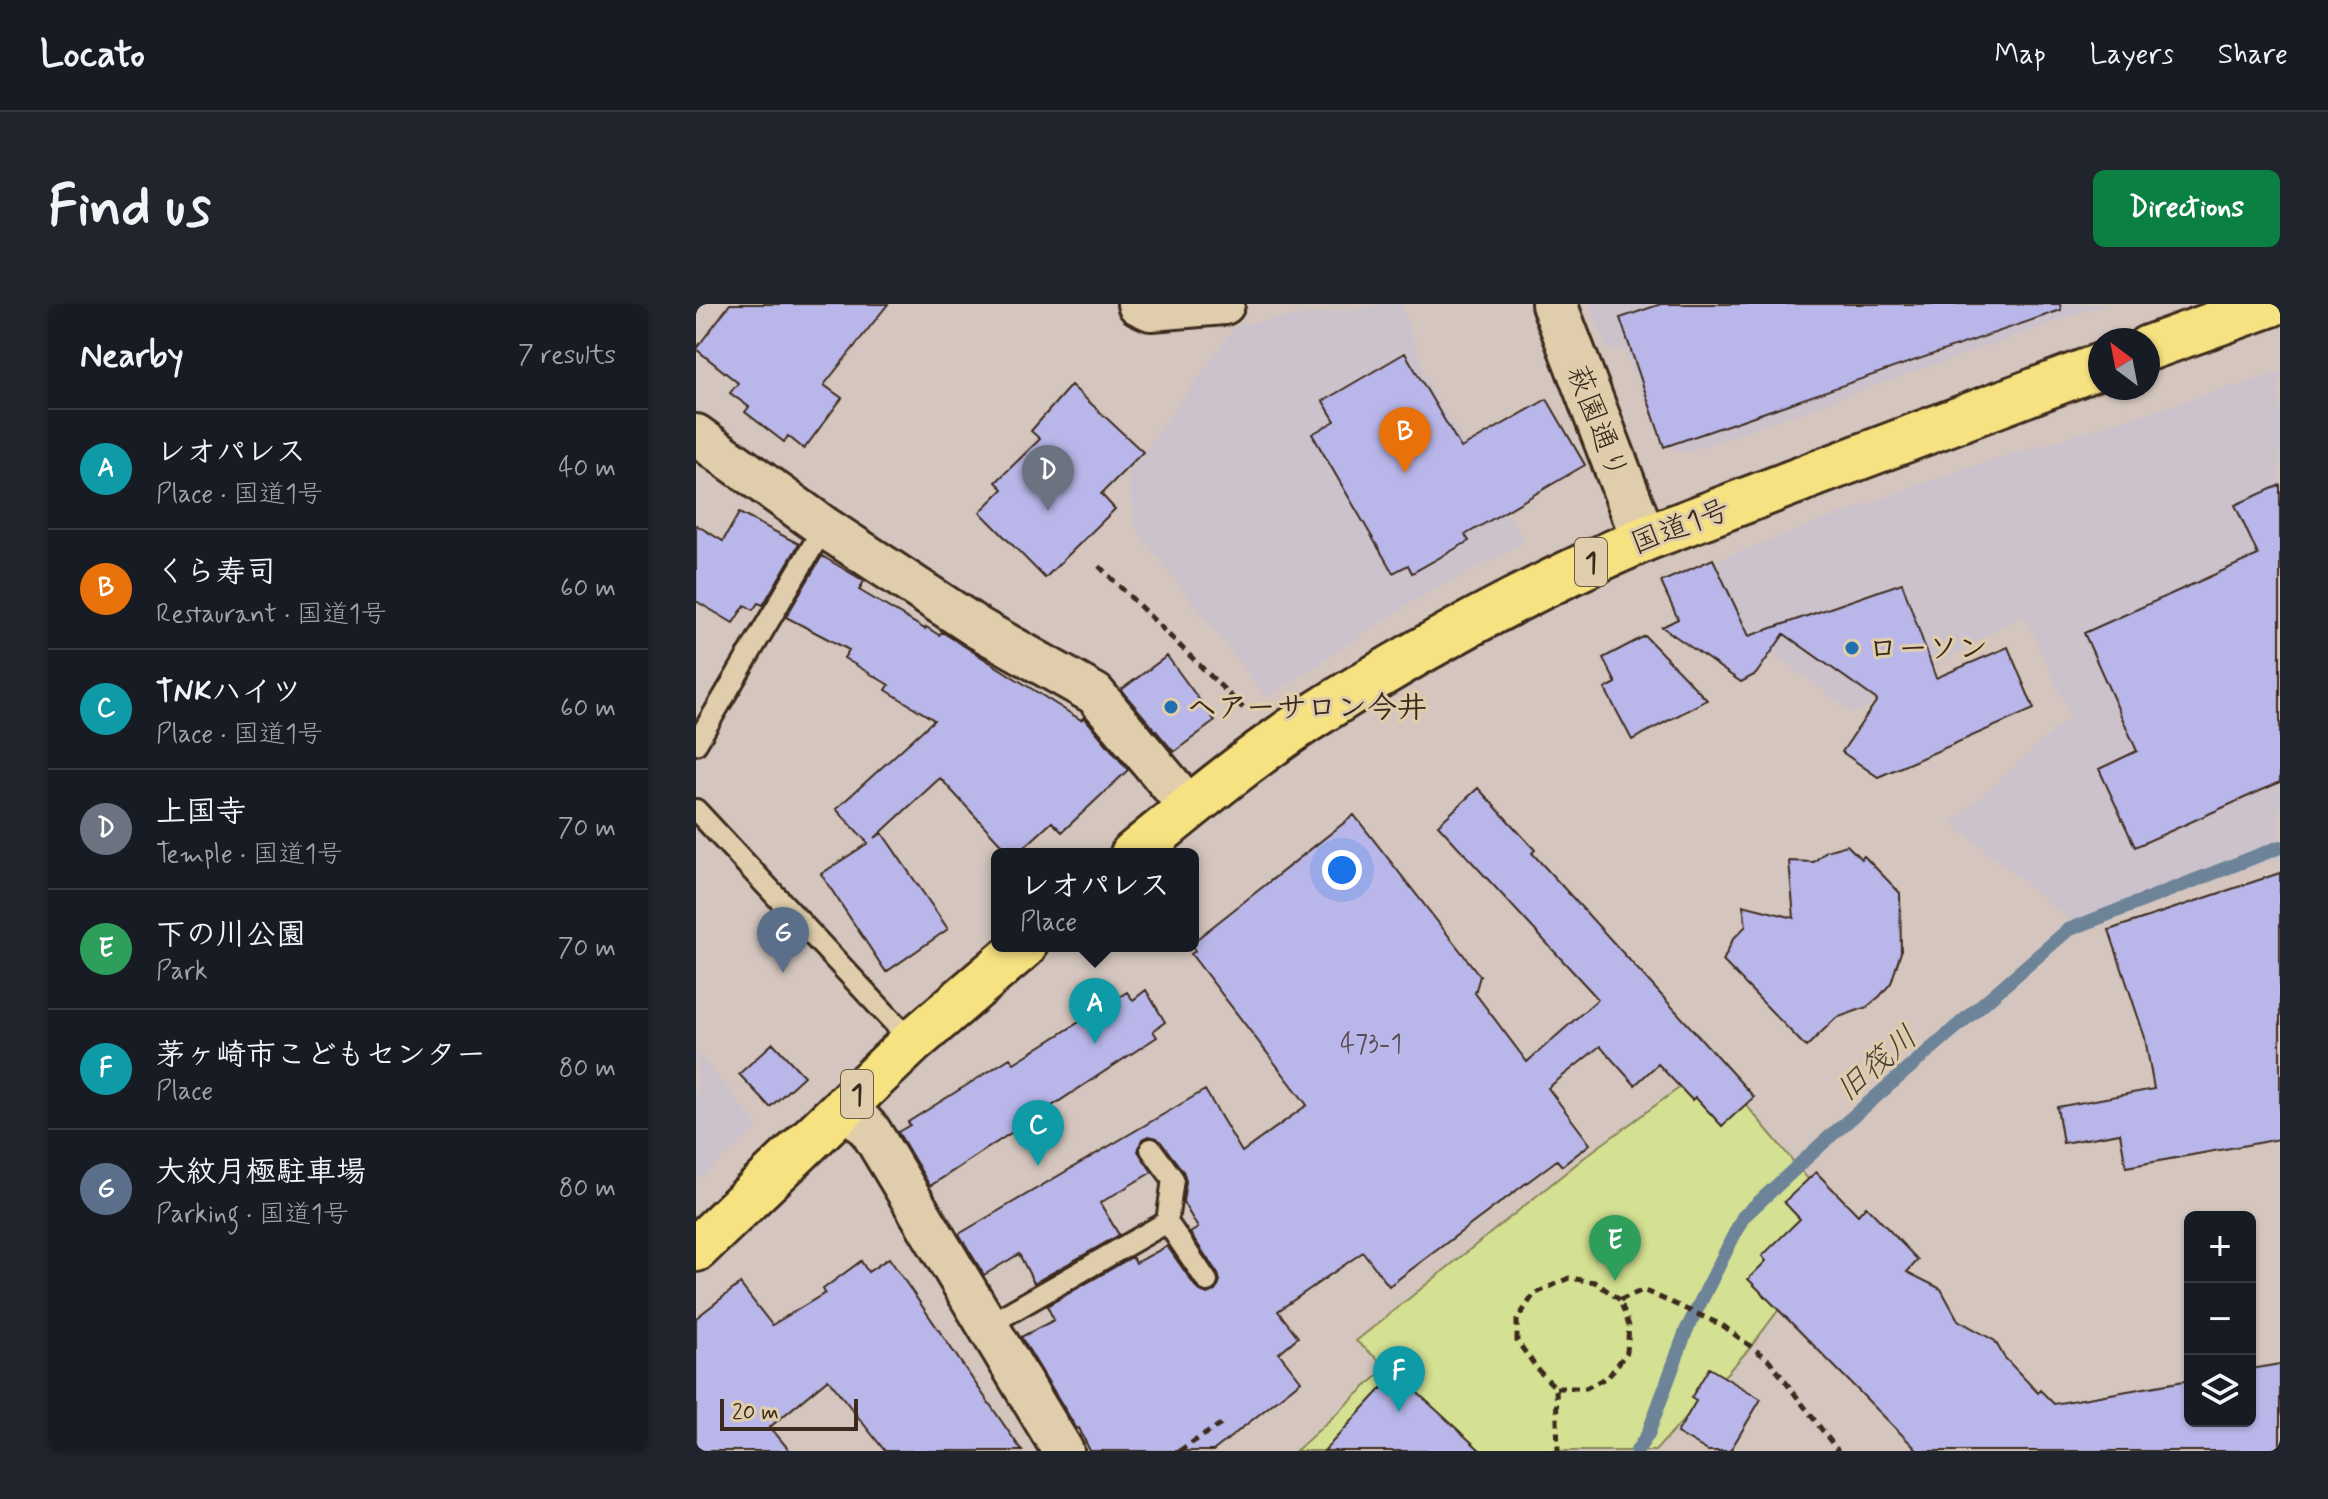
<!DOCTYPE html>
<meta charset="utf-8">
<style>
:root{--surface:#171b24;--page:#20242c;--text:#f1f3f6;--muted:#9ea1a6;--line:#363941;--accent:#0b8043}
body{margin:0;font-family:Mynerve,"Klee One",sans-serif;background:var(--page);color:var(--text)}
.controls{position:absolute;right:24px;bottom:24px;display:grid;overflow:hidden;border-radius:12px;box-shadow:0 2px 6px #0004}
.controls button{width:72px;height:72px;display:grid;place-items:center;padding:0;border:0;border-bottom:2px solid var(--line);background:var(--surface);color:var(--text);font:40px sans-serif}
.compass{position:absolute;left:1392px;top:24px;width:72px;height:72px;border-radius:50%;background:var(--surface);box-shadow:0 2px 6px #0004;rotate:328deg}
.scale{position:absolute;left:24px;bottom:20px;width:138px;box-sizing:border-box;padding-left:8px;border:4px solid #3b2a1e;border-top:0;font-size:22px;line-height:28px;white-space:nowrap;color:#3b2a1e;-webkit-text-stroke:6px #dfcdab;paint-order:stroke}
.you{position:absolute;left:646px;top:566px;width:28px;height:28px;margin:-20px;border:6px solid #fff;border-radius:50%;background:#1a73e8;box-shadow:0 0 0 12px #1a73e833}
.badge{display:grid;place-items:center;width:52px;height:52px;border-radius:50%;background:var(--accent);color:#fff;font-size:26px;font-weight:700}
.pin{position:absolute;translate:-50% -66px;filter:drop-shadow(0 2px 4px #0008)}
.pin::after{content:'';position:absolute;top:42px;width:28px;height:24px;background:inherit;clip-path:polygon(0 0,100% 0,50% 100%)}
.popup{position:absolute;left:295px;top:544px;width:208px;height:104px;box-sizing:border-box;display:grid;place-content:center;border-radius:12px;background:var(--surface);filter:drop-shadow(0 2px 6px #0005);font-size:26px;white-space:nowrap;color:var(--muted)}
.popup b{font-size:30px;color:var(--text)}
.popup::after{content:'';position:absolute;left:50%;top:100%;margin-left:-16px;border:16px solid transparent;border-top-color:var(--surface)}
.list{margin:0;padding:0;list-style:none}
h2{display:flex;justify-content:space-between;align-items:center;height:104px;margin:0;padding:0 32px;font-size:34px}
h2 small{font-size:26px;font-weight:400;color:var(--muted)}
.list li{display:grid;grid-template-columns:52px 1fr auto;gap:24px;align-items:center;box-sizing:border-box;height:120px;padding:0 32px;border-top:2px solid var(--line)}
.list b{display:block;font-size:30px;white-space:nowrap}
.list p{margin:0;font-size:26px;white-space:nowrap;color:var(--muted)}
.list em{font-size:26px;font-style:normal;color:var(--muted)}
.icon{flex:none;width:44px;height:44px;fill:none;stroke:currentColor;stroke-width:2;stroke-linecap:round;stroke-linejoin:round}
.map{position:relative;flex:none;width:1584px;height:1147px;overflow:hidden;border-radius:12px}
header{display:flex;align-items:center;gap:48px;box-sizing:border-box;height:112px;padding:0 40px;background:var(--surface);border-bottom:2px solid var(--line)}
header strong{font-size:38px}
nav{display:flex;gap:44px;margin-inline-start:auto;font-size:28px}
.intro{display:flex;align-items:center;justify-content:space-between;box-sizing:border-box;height:192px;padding:0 48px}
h1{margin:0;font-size:56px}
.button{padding:20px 36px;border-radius:12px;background:var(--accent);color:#fff;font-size:28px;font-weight:700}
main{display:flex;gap:48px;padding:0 48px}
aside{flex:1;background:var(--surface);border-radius:12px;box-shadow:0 2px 6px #0004}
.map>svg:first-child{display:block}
.built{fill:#ccc2cb}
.green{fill:#d4e092;stroke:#888558;stroke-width:2}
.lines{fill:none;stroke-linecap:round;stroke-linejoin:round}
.stream{stroke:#6d8398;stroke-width:14}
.building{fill:#b9b7e9;stroke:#3b2a1e;stroke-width:2}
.lane-casing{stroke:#3b2a1e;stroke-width:26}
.street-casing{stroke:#3b2a1e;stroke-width:46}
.secondary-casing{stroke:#3b2a1e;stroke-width:50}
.highway-casing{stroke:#3b2a1e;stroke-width:50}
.path{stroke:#3b2a1e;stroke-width:5;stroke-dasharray:8 6;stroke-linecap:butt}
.lane{stroke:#dfcdab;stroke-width:20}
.street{stroke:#dfcdab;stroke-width:40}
.secondary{stroke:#dfcdab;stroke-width:44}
.highway{stroke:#f7e281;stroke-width:44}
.poi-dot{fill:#1f6fb2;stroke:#dfcdab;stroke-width:3}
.labels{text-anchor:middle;stroke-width:6;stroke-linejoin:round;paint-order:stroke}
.number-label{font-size:26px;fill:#5a4d51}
.shield{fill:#dfcdab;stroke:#6c5b48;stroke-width:2}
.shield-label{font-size:28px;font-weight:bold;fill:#3b2a1e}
.street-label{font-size:30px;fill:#3b2a1e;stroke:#dfcdab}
.poi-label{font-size:30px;font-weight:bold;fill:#3b2a1e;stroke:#dfcdab;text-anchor:start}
.water-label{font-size:32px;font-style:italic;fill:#47403d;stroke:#dfcdab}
</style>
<header>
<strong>Locato</strong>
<nav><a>Map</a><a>Layers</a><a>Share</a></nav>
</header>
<div class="intro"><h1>Find us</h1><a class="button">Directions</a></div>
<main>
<aside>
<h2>Nearby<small>7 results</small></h2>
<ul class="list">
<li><span class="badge" style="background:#0f9aa8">A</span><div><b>レオパレス</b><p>Place · 国道1号</p></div><em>40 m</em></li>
<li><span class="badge" style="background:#e8710a">B</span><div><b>くら寿司</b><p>Restaurant · 国道1号</p></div><em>60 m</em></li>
<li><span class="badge" style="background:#0f9aa8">C</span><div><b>TNKハイツ</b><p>Place · 国道1号</p></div><em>60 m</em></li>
<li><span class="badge" style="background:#6b7280">D</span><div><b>上国寺</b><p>Temple · 国道1号</p></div><em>70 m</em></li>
<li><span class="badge" style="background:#2e9e5b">E</span><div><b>下の川公園</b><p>Park</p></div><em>70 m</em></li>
<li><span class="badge" style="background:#0f9aa8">F</span><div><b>茅ヶ崎市こどもセンター</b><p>Place</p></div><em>80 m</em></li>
<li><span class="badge" style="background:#5c6f8a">G</span><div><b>大紋月極駐車場</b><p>Parking · 国道1号</p></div><em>80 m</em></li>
</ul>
</aside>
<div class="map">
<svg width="1584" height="1147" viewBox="0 0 1584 1147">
<rect width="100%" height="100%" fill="#d4c6be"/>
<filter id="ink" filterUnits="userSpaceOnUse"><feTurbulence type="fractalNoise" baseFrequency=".0125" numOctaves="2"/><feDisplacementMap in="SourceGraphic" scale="16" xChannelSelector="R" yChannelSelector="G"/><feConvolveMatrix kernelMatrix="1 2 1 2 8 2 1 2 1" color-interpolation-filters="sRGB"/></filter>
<g filter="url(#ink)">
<path class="built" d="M691 0H705L737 89 829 238 711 301 571 394 438 223 432 170 540 21Z
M893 0H1410L989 149 969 141 926 43 912 48Z
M1584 68V554L1383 623 1255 519 1374 412 1328 310 1158 410 1058 335 1014 258 1261 167Z
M0 746 63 823 5 874 0 869Z"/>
<path class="green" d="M1016 760 1148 918 1054 1044 959 1147H600L691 1063 660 1037 894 849Z"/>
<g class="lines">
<path class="stream" d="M941 1147 952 1130 990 1027 1047 913 1130 836 1372 626 1584 543"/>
</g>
<path class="building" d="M34 0H192L128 81 146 94 108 145 92 132 88 138 49 108 53 103 34 89 42 79 0 45Z
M965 0H1364L1365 6 968 143 924 14Z
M709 49 765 144 851 95 889 161 769 231 773 237 716 269 712 261 697 269 616 130 639 117 627 97Z
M375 81 447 148 405 190 419 205 349 274 284 208 307 185 300 178 344 135 335 127Z
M1584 181V478L1439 543 1403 465 1441 447 1388 329 1562 251 1539 201Z
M43 209 103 240 67 301 62 299 57 306 49 301 37 319 0 297V221L27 237Z
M126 252 168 277 163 286 229 325 230 323 243 331 246 328 385 416 388 413 432 466 366 528 356 518 321 550H314L244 474 179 534 186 529 252 625 190 668 125 570 172 539 140 505 238 416 190 386 193 381 148 354 153 346 90 313Z
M1017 255 1053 332 1206 279 1240 374 1312 343 1338 405 1182 473 1146 448 1181 396 1088 330 1060 370 1045 378 966 323 982 315 965 278Z
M949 332 1011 396 936 436 909 385 920 379 907 354Z
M471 352 519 417 478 448 425 386Z
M782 484 839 546 836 549 1058 793 1026 822 999 793 996 796 962 760 939 781 904 742 852 784 894 840 866 862 861 856 693 982 667 948 582 1007 602 1033 583 1049 605 1077 517 1147H394L383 1124 381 1125 325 1033 358 1016 351 1002 436 953 440 959 471 942 501 985 511 990 519 987 524 977 522 970 494 929 502 924 487 898 490 877 487 867 461 834 453 832 447 835 442 847 456 868 404 899 423 931 338 979 323 950 288 971 263 930 509 786 546 848 611 801 495 650 499 647 496 642 497 638 658 511 784 672 779 689 831 758 902 695 742 521Z
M1151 541 1165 555 1168 552 1204 589 1205 648 1195 679 1184 692 1171 703 1140 714 1110 743 1027 657 1037 635 1050 622 1047 601 1098 614 1093 557 1118 558 1130 547Z
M1584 569V835L1430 863 1424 829 1367 839 1361 803 1458 785 1449 734 1413 626Z
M450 686 469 718 457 727 461 733 234 882 202 828 214 821 212 818 314 754 318 759 431 688 437 696Z
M77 739 108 772 74 803 43 770Z
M1120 868 1162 911 1170 902 1222 956 1211 968 1245 985 1262 1016 1299 1037 1308 1053 1342 1089 1344 1086 1358 1100 1494 1076V1117H1554V1065L1584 1060V1147H1222L1052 975 1070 957 1066 952 1104 915 1088 898Z
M193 954 326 1147H189L132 1075 74 1123 94 1147H0V1014L44 980 76 1021 129 989 127 985 165 957 172 968Z
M1013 1064 1065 1095 1034 1147H1012L981 1129 1000 1097 995 1094Z
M700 1069 785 1147H628Z"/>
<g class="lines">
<defs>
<path id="lane" d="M0 440 128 223
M0 506 216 738
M471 918 511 977
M292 1021 471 918 477 875 455 845"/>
<path id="street" d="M442 0 455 6 528 0
M0 131 128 223 282 324 399 390 493 503
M150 801 175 828 367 1147"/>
<path id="secondary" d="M858 0 948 235"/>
<path id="highway" d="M1452 44 1575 0
M437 550C493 504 550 456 611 416 718 347 831 286 948 235L1404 62
M0 945 216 738 328 642"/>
</defs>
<use href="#lane" class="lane-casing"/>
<use href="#street" class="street-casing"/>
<use href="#secondary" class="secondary-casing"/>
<use href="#highway" class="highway-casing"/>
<path class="path" d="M403 262 547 404
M924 996 947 986 1026 1021 1073 1056 1142 1147
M860 1084H890L913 1072 931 1048 933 1022 924 996 899 978 873 974 838 990 821 1016V1037L843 1067 860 1084 862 1147
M483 1147 530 1117"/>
<use href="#lane" class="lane"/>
<use href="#street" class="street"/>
<use href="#secondary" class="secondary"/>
<use href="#highway" class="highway"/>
</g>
</g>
<g class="poi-dot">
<circle cx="1156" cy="344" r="8"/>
<circle cx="475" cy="403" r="8"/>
</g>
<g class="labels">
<g class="number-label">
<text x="675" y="748">473-1</text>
</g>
<g class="shield">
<rect x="879" y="234" width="32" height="48" rx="6"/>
<rect x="145" y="766" width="32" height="48" rx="6"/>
</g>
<g class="shield-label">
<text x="895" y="268">1</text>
<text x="161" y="800">1</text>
</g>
<g class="street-label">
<text transform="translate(902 118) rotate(69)" y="10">萩園通り</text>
<text transform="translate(984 222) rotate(-21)" y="10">国道1号</text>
</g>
<g class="poi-label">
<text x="1172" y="354">ローソン</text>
<text x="491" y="413">ヘアーサロン今井</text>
</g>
<g class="water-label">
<text transform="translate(1180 759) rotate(-41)" y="11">旧筏川</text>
</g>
</g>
</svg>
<div class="controls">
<button>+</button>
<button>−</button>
<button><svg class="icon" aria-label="layers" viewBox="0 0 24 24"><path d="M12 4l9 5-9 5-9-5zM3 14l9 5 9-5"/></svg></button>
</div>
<svg class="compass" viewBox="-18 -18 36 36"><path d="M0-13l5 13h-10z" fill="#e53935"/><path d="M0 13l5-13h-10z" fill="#9ea1a6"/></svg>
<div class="scale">20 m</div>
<div class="you"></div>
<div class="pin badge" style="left:399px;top:740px;background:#0f9aa8">A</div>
<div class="popup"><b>レオパレス</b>Place</div>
<div class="pin badge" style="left:709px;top:169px;background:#e8710a">B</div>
<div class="pin badge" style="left:342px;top:862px;background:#0f9aa8">C</div>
<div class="pin badge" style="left:352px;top:207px;background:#6b7280">D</div>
<div class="pin badge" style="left:919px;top:977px;background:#2e9e5b">E</div>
<div class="pin badge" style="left:703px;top:1108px;background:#0f9aa8">F</div>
<div class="pin badge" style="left:87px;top:669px;background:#5c6f8a">G</div>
</div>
</main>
